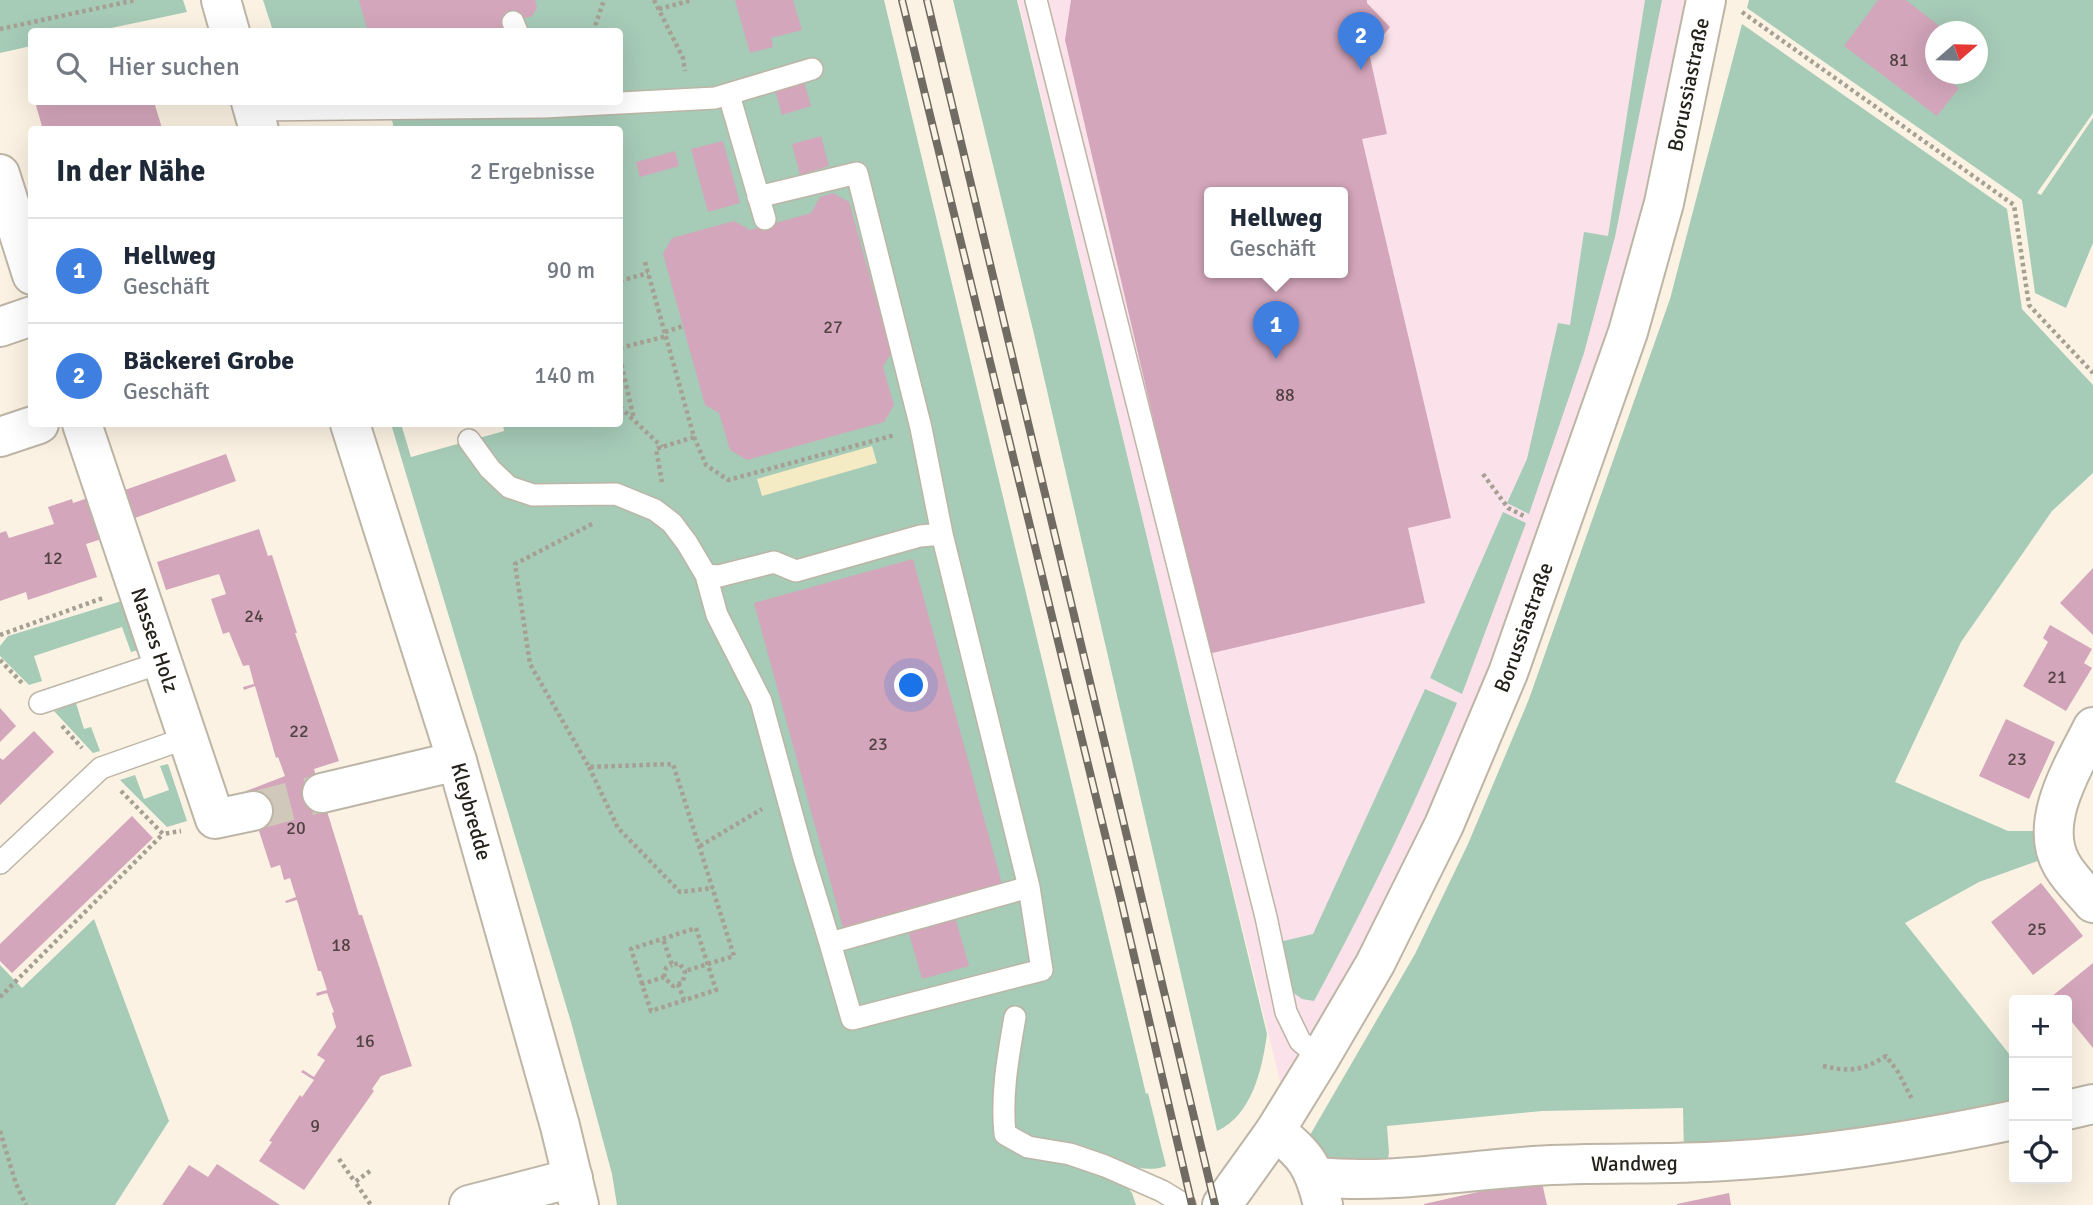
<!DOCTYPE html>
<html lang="de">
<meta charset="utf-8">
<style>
:root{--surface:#fff;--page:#f6f6f7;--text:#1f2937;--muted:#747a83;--line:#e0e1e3;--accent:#884ac0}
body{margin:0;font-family:Signika,sans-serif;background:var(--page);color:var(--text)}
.controls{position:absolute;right:21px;bottom:21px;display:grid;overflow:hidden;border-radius:7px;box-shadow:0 7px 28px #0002}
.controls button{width:63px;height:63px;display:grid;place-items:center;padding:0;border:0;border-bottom:2px solid var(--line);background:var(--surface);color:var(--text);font:35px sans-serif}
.compass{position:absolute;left:1925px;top:21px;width:63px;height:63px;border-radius:50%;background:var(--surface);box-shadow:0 7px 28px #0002;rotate:70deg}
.you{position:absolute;left:912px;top:686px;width:24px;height:24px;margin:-18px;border:5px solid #fff;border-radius:50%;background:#1a73e8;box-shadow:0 0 0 10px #1a73e833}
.badge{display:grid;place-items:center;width:46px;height:46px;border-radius:50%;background:var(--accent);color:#fff;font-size:23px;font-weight:700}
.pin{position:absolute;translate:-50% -58px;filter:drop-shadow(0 2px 4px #0008)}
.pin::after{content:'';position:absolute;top:37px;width:24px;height:21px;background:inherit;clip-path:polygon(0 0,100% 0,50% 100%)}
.popup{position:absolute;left:1204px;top:187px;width:144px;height:91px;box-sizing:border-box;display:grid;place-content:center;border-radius:7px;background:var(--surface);filter:drop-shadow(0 2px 5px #0005);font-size:23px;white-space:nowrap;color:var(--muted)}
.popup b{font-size:26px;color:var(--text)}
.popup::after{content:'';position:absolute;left:50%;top:100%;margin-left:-14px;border:14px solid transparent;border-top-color:var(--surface)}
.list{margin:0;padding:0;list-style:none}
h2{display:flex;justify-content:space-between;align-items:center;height:91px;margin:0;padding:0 28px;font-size:30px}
h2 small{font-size:23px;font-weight:400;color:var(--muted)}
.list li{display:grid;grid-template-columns:46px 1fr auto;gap:21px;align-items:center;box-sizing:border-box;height:105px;padding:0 28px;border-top:2px solid var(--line)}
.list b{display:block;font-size:26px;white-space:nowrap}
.list p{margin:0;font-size:23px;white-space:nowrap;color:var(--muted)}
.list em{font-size:23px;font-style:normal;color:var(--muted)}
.icon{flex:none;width:38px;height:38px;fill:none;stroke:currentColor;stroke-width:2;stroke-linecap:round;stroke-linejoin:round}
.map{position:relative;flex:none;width:2093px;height:1205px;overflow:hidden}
.search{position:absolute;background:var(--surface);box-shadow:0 7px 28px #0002;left:28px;top:28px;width:595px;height:77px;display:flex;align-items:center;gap:18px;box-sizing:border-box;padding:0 24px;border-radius:7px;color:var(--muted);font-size:26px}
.panel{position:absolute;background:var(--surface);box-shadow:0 7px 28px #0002;left:28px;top:126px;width:595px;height:301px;border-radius:7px}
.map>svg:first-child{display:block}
.commercial{fill:#fbe2ea;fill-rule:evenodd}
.green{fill:#a6cbb7;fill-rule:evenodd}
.sand{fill:#f4eac4}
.building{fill:#d4a6bb;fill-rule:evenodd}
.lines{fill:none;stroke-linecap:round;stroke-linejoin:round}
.minor-tunnel{stroke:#d0c8bb;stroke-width:38;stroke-dasharray:38 19;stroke-linecap:butt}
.service-casing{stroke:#bdb5a6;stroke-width:24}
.minor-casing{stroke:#bdb5a6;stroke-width:42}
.secondary-casing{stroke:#bdb5a6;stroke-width:42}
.path{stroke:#a69f94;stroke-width:4.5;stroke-dasharray:3.5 3.5;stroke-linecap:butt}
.service{stroke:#fff;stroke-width:21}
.minor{stroke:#fff;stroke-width:38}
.secondary{stroke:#fff;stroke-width:38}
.rail-casing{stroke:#716c63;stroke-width:8}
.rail{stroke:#fbf2e3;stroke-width:5;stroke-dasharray:16;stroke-linecap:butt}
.labels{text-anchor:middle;stroke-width:5;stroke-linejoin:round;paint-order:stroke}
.number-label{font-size:18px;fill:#514344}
.street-label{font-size:21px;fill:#25221c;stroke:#fbf2e3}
</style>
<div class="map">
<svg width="2093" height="1205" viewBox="0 0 2093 1205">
<rect width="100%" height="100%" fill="#fbf2e3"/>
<path class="commercial" d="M1018 0H1698L1620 329 1451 788 1284 1097 1158 583ZM1210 193H1342V273H1210Z"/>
<path class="green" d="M0 0H183L187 12 97 31 32 32 31 46 0 53Z
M263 0H884L1146 1094 1148 1093 1166 1166C1146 1174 1123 1163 1103 1158L1132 1193 1136 1205H617L612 1174 571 1022 391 424H401L411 457 504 431 503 424H620V130L394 129 388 102H620V32L273 31Z
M953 0H1017L1267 1034C1262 1070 1252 1115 1217 1131L1034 334Z
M1645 0H1662L1615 237 1584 353 1529 514 1507 503 1527 459 1558 323 1570 325 1584 232 1608 236Z
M1749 0H2093V113L2037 193 2041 195 2093 118V243L2066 308 2035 293 2022 200 1747 8ZM1936 32H1978V74H1936Z
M1742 24 2007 209 2022 309 2093 385V473L2052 511 1961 642 1895 782 2008 831H2037L2043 859 1979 882 1905 923 2014 1060V1109L1684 1154 1683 1108 1542 1111 1387 1126 1389 1153 1387 1163C1352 1163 1328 1172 1310 1135L1415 954 1468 844 1529 699 1670 299Z
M1503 512 1526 523 1462 694 1430 678Z
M125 600 142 649 131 652 122 627 34 656 42 681 29 685 0 656V646L8 636Z
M1425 689 1457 703C1415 805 1367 903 1314 1001L1302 999 1291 991 1275 943 1313 934Z
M76 703 84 729 91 727 100 751 93 753 54 711Z
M168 764 187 821 167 827 120 780 135 775 144 799 169 790 160 766Z
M94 919 169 1121 115 1205H0V965L22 988Z"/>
<path class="sand" d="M872 446 877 463 762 496 757 479Z"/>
<path class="building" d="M359 0H535L537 8 532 16 503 25 505 32H368Z
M735 0H793L802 30 771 38 773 47 750 53Z
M1071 0H1367V3L1390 27 1369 53 1387 134 1362 139 1451 518 1408 528 1425 603 1208 654 1065 40ZM1209 193H1342V273H1209Z
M1878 0H1906L1947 32H1936V74H1939L1959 88 1937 116 1844 46Z
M802 75 811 106 782 115 773 84Z
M35 102H154L162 128 43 130Z
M821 136 829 166 800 175 792 144Z
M723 141 740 203 708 212 691 149Z
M675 151 679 166 640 177 636 162Z
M833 193 849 202 891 353 883 367 894 405 884 422 747 460 730 450 719 413 705 405 663 254 672 238 734 221 750 230 811 213 820 197Z
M226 454 236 481 135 518 125 490Z
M88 498 102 539 86 544 97 577 28 600 26 592 0 601V533L6 531 9 538 54 524 48 507 72 499 73 503Z
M259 529 268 556 272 555 297 633H295L339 761 314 769 359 915H362L412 1066 381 1076 372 1089 374 1091 304 1190 259 1161 272 1142 269 1141 300 1095 302 1097 314 1080 301 1072 303 1070 314 1077 325 1060 317 1055 336 1027 332 1013 334 1012 327 993 317 996 316 993 327 990 321 971H318L297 900 286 903 285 901 296 897 290 878 284 880 280 865 271 868 246 791 285 776 278 757 276 758 255 686 244 690 243 687 254 684 249 665 243 666 229 632 223 634 211 599 226 594 219 574 166 590 157 562Z
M913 559 1002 884 843 928 754 603Z
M2093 568V635L2060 603Z
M2050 625 2092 649 2084 663 2092 668 2066 711 2023 686 2048 642 2043 638Z
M0 708 16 726 0 742Z
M2006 719 2055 742 2029 799 1979 776Z
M34 731 54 752 0 805V758L3 760Z
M132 816 153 838 12 973 0 961V944Z
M2041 883 2083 936 2033 975 1991 922Z
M955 917 969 966 922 979 908 930Z
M2093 963V1048L2067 1016V1000H2054L2051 997Z
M217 1164 280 1205H162L189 1165 208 1177Z
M1541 1178 1547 1205H1424V1204Z
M1729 1193 1731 1205H1677V1204Z"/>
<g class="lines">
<path class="minor-tunnel" d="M253 811 322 793"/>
<defs>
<path id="service" d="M1036 0 1266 917 1286 1012 1300 1041 1320 1058
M513 22 517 32
M729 95 765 219
M253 110 544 107 715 98 812 69
M758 197 857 173 921 428 942 534 1029 887
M469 440 490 469 509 487 533 495 616 494 655 510 672 523 687 543 706 575 717 615 761 701 804 858 830 943 1029 887 1042 970 852 1019 830 943
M706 575 719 576 774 562 796 571 920 536 942 534
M40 703 163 662
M0 863 101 768 189 737
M1015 1017C1008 1057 1001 1094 1005 1134L1028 1147 1070 1154 1105 1166 1162 1191 1185 1205"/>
<g id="minor">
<path d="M221 0 230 32"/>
<path d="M251 102 259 130"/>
<path d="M0 174 32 275"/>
<path d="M0 327 32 316"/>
<path id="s1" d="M82 424 215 819 253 811"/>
<path id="s2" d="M350 424 457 761 560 1126 579 1205"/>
<path d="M0 437 39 424"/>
<path d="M2093 727C2074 765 2037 823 2062 865 2070 879 2083 891 2093 903"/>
<path d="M322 793 457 761"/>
<path d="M2067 1110 2093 1104"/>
<path d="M1275 1131C1306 1154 1314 1167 1323 1205"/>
<path id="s3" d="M1317 1177C1389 1184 1461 1171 1534 1166 1597 1162 1661 1165 1725 1161 1823 1156 1919 1140 2014 1120"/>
<path d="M469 1205 573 1178"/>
</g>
<g id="secondary">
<path id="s4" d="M1222 1205 1275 1131 1320 1058 1375 964 1444 825 1508 673 1628 332 1664 203 1706 0"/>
</g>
</defs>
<use href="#service" class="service-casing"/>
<use href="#minor" class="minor-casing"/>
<use href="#secondary" class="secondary-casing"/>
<path class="path" d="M654 0 683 58 685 71
M659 9 692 0
M1742 12 2014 205 2029 305 2093 373
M0 29 136 0
M593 32 604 0
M620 251V283
M645 262 694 437 656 449 662 482
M620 281 648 273
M665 332 683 326
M620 348 667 336
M620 358 634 419
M620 407 662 447
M694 437 706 465 728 480 895 435
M1483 474 1508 508 1524 516
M592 524 515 564 530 664 589 767 673 764 734 956 685 971
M0 635 103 598
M0 660 23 684
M62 726 82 748
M589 767 618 828 680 892 713 888
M121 791 163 834 181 831
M700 846 762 809
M664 977 666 968 672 965
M642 984 631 949 696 928 716 990 651 1011 642 984 664 977 673 986 683 982 685 971 679 963 672 965 663 939
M678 984 684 1000
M0 997 163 834
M1823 1066C1850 1072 1862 1071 1886 1056L1898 1072 1913 1101
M0 1131 16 1184 26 1205
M339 1159 355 1182
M370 1171 355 1182 371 1205"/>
<use href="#service" class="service"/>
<use href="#minor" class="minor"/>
<use href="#secondary" class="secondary"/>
<defs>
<path id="rail" d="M902 0 1121 900 1192 1205
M927 0 1215 1205"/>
</defs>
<use href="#rail" class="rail-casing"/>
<use href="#rail" class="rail"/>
</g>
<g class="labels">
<g class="number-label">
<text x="1899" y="66">81</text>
<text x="833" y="333">27</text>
<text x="1285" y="401">88</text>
<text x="53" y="564">12</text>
<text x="254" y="622">24</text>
<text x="2057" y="683">21</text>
<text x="299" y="737">22</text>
<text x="878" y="750">23</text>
<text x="2017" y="765">23</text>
<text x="296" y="834">20</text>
<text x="2037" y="935">25</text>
<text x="341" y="951">18</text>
<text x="365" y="1047">16</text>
<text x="315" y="1132">9</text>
</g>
<g class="street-label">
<text dy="7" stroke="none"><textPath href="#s4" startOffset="1222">Borussiastraße</textPath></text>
<text dy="7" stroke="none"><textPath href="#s4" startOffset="654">Borussiastraße</textPath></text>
<text dy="7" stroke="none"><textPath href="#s1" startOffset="228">Nasses Holz</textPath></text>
<text dy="7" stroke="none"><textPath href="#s2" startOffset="406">Kleybredde</textPath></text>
<text dy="7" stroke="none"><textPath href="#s3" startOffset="318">Wandweg</textPath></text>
</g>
</g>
</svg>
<div class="controls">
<button>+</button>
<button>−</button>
<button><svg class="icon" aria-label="locate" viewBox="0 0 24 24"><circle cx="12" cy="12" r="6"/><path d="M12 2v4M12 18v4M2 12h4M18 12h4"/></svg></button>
</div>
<svg class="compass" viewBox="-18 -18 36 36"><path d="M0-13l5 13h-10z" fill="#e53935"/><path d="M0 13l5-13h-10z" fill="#747a83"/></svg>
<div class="you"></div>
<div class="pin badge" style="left:1276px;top:359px;background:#3f7fe0">1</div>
<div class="popup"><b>Hellweg</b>Geschäft</div>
<div class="pin badge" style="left:1361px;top:70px;background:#3f7fe0">2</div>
<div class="search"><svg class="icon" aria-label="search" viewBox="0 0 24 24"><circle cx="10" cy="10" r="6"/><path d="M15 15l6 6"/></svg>Hier suchen</div>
<section class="panel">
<h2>In der Nähe<small>2 Ergebnisse</small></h2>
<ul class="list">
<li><span class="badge" style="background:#3f7fe0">1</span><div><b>Hellweg</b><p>Geschäft</p></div><em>90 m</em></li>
<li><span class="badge" style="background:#3f7fe0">2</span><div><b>Bäckerei Grobe</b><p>Geschäft</p></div><em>140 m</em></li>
</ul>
</section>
</div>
